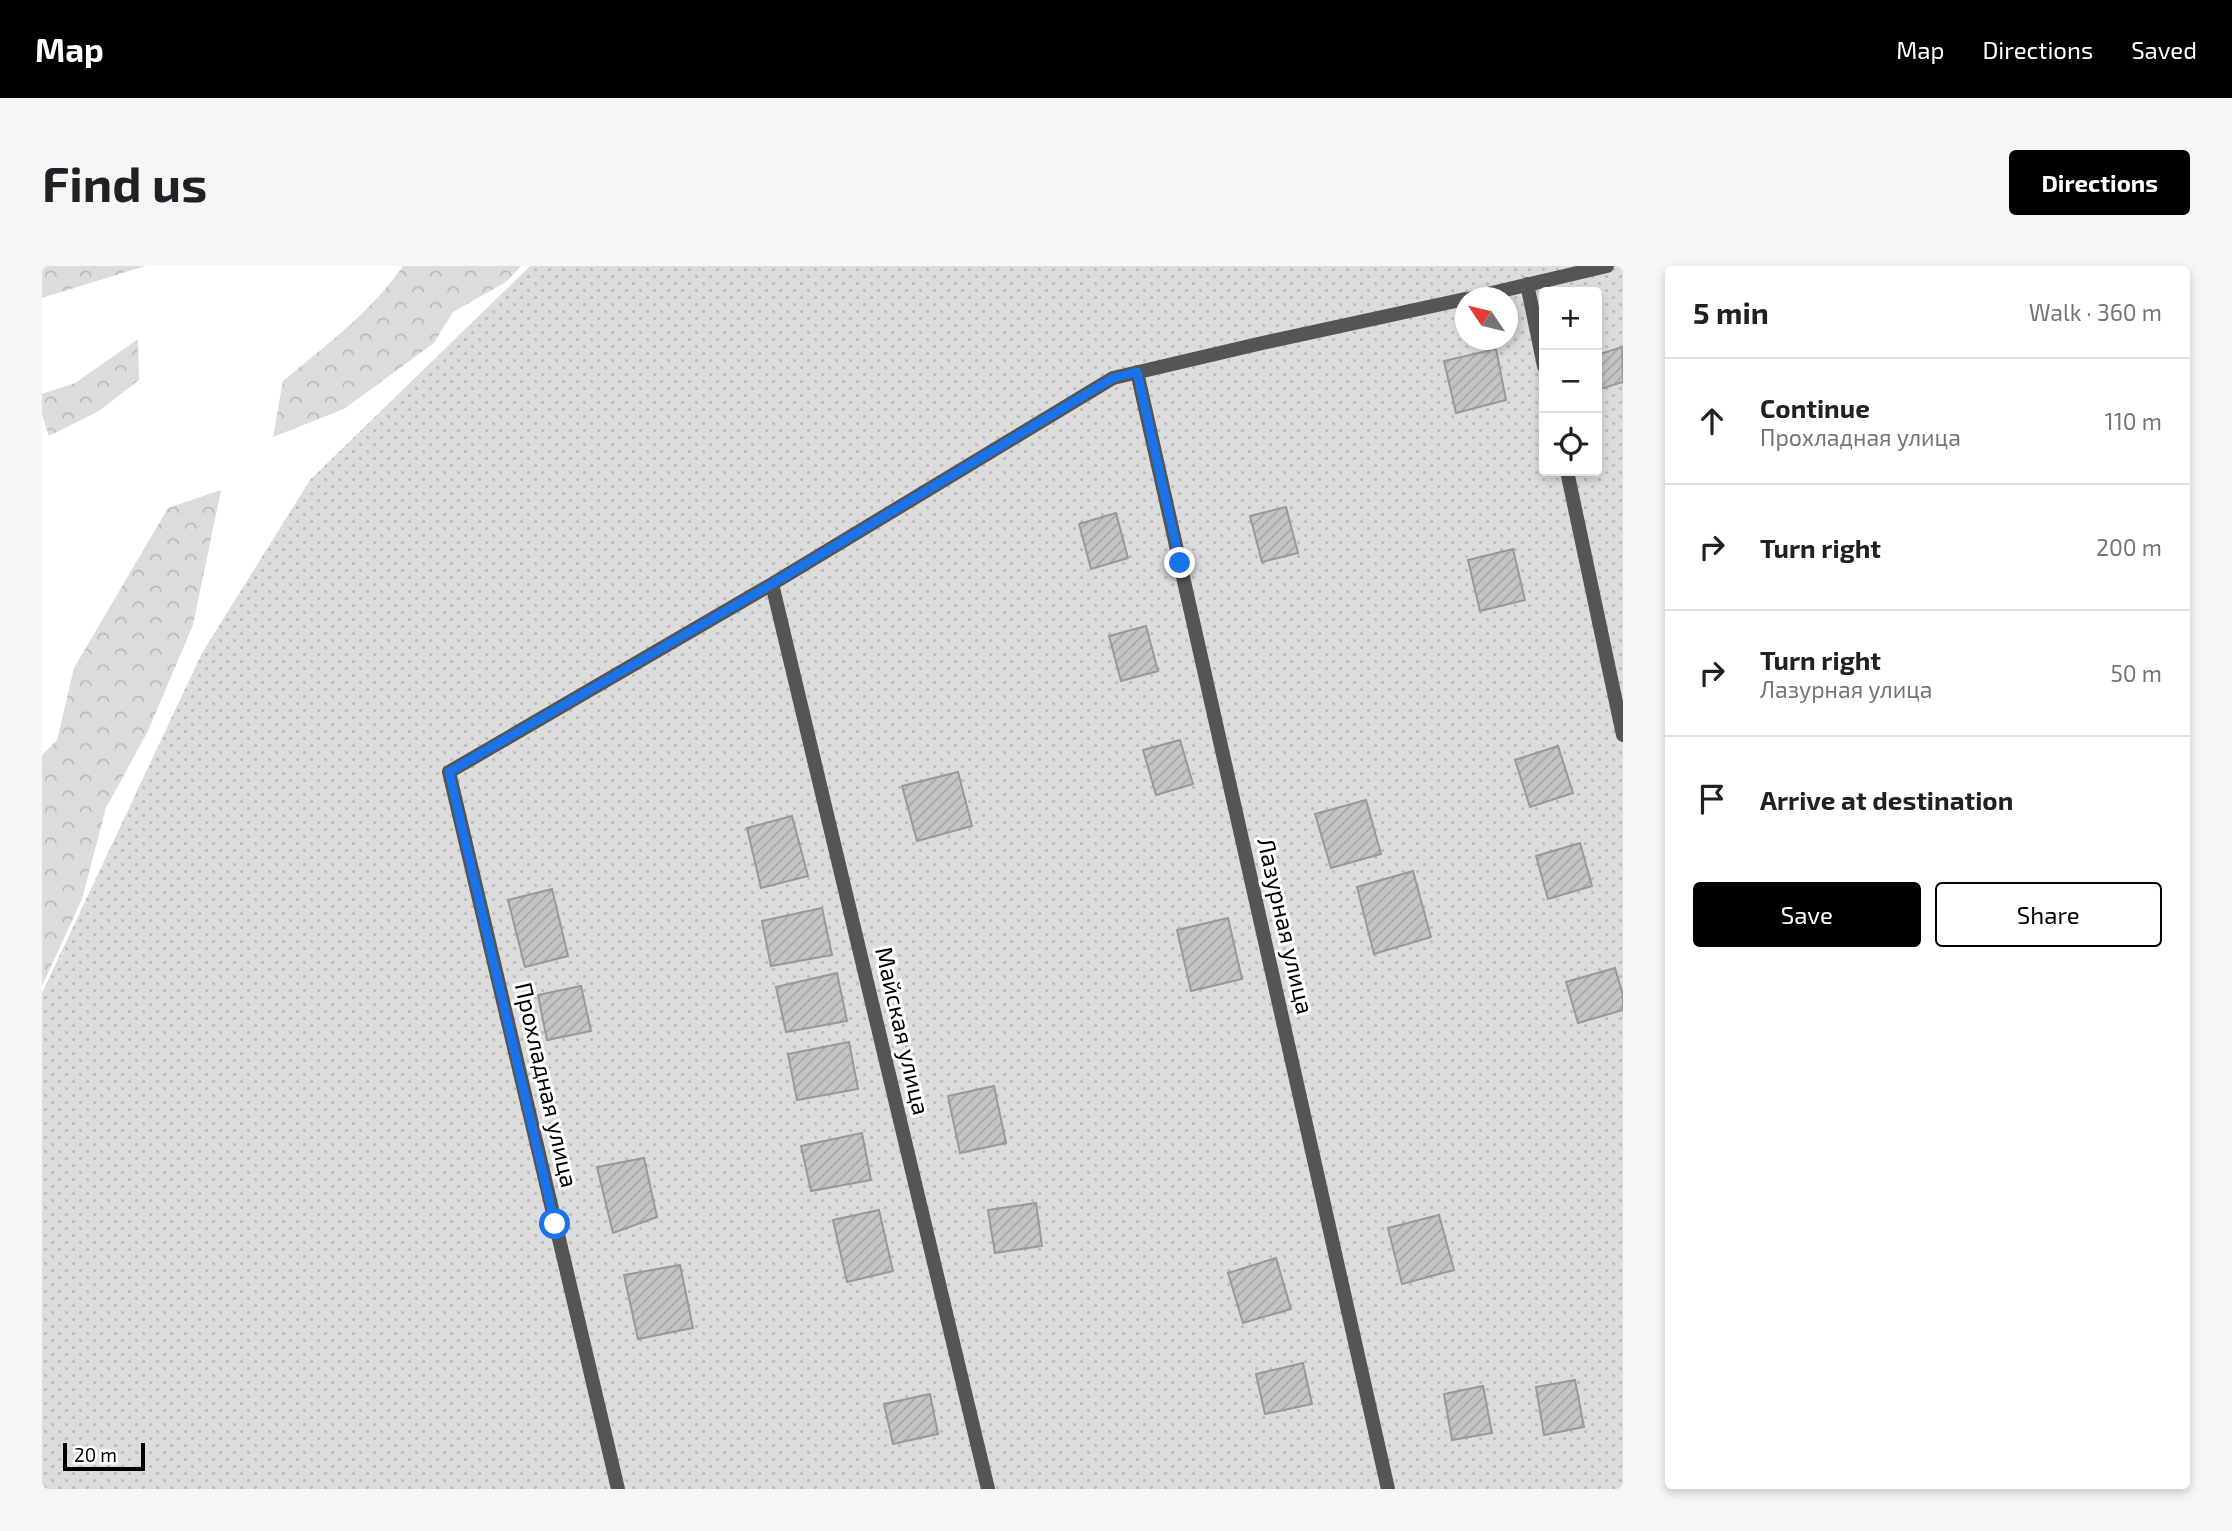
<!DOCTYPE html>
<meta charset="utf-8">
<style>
:root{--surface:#fff;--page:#f6f6f6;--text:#202124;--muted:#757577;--line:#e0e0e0;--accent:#000}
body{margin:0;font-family:"Exo 2",sans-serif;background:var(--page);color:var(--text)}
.controls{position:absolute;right:21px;top:21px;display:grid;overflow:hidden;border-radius:7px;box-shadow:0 4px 10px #0003}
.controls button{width:63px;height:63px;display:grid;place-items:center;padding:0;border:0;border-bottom:2px solid var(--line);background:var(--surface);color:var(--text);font:35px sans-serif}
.compass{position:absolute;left:1413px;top:21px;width:63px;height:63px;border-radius:50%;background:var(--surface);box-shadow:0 4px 10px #0003;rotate:305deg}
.scale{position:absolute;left:21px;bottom:18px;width:82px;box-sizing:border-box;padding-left:7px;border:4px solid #000;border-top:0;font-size:19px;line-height:24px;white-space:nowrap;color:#000;-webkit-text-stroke:5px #fff;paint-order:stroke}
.stop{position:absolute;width:21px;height:21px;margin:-16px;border:5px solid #1a73e8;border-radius:50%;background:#fff}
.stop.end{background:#1a73e8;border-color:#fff;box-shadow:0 2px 7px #0008}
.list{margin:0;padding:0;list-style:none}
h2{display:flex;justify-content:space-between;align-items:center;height:91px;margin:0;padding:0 28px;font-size:30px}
h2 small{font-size:23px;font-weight:400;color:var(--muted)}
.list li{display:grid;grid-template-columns:46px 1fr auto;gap:21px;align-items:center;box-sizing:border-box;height:126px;padding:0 28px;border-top:2px solid var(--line)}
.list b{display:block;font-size:26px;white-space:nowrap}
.list p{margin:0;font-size:23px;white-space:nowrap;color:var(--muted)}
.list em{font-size:23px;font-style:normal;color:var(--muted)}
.actions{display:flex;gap:14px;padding:21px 28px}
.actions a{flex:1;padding:16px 0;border:2px solid var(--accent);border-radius:7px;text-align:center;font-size:24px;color:var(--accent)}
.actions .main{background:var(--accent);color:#fff}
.icon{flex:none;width:38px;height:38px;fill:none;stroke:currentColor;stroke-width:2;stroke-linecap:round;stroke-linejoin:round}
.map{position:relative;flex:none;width:1581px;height:1223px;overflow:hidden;border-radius:7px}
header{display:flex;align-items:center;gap:42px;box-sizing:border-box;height:98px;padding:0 35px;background:var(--accent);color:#fff}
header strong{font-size:33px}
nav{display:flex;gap:38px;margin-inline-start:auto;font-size:24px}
.intro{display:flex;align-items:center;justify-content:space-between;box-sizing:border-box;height:168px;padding:0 42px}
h1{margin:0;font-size:49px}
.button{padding:18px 32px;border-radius:7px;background:var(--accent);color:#fff;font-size:24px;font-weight:700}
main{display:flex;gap:42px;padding:0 42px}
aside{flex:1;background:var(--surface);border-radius:7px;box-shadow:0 4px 10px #0003}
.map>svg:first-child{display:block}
.grass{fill:url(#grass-dots);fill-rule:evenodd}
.forest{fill:url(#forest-crowns)}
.building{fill:url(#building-hatch);stroke:#999;stroke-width:2}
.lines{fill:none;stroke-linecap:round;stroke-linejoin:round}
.street{stroke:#555;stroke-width:14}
.route{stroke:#1a73e8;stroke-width:9}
.labels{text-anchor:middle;stroke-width:6;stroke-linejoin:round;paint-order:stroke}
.street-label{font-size:24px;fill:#000;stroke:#fff}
</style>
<header>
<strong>Map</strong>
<nav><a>Map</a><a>Directions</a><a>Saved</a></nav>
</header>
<div class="intro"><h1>Find us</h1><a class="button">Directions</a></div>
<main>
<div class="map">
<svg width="1581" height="1223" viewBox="0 0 1581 1223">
<defs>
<pattern id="grass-dots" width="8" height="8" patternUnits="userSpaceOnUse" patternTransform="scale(1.75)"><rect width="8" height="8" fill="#dcdcdc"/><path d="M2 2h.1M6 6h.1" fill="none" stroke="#bbb" stroke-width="1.8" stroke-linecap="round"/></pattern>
<pattern id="forest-crowns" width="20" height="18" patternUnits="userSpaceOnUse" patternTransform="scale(1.75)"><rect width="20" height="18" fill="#dcdcdc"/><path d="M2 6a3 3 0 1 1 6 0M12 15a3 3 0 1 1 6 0" fill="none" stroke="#bbb"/></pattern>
<pattern id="building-hatch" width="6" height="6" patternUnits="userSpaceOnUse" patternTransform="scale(1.75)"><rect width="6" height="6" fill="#c4c4c4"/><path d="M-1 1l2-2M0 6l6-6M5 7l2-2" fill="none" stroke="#a7a7a7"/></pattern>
</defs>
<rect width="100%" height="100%" fill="#fff"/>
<path class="grass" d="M488 0H1581V1223H0V727L160 387 268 214ZM1502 26H1555V205H1502ZM1423 32H1465V74H1423Z"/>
<path class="forest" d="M0 0H103L0 32Z
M361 0H479L464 16 411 46 392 77 302 143 231 171 241 115C283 80 330 45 361 0Z
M96 73 97 114 57 145 7 170 0 149V128L33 117Z
M179 224 151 359 106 465 64 542 40 633 0 720V489L15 474 32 402 126 242Z"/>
<path class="building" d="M1580 81 1581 116 1555 124V89Z
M1454 83 1464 134 1414 147 1402 95Z
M1244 241 1256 287 1220 296 1208 250Z
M1074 247 1086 292 1049 303 1037 258Z
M1471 283 1483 334 1438 345 1426 294Z
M1104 360 1116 405 1079 415 1067 370Z
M1138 474 1151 518 1114 529 1101 484Z
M1516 480 1531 527 1488 541 1473 494Z
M916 506 930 560 875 575 860 520Z
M1324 534 1339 588 1289 602 1273 548Z
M750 550 766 610 719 622 705 562Z
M1538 577 1550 620 1506 633 1494 590Z
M1371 605 1389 671 1332 688 1315 621Z
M510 623 526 690 483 701 466 634Z
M780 642 790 689 729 700 720 655Z
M1186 652 1200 713 1149 725 1135 664Z
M1573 702 1581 729V744L1536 757 1524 716Z
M795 707 805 755 744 766 734 721Z
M539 720 549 765 505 774 496 729Z
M807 776 816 823 755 834 746 788Z
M952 820 964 877 918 887 906 830Z
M820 867 829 914 769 925 759 880Z
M602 892 615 951 571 967 555 901Z
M994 937 1000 980 953 987 946 944Z
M837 944 851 1005 805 1016 791 954Z
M1397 949 1412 1004 1360 1018 1346 962Z
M1234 992 1249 1043 1201 1057 1186 1007Z
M638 999 651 1062 596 1073 582 1009Z
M1261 1097 1270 1138 1223 1148 1214 1108Z
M1533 1114 1542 1161 1502 1169 1494 1121Z
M1441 1120 1450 1167 1410 1174 1402 1128Z
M888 1128 896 1168 851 1178 842 1138Z"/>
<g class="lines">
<path class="street" d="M1485 18 1502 100
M1429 32 1565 0
M1095 106 1346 1223
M1525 205 1581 469
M730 318 946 1223
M576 1223 407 506 730 318 1071 112 1216 78 1423 33"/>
</g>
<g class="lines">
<path class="route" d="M513 958 407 506 730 318 1071 112 1095 106 1138 297"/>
</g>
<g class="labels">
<g class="street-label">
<text transform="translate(1243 660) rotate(77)" y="8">Лазурная улица</text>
<text transform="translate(860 765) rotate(77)" y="8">Майская улица</text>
<text transform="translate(504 819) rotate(77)" y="8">Прохладная улица</text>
</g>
</g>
</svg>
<div class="controls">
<button>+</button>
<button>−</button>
<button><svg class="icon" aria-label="locate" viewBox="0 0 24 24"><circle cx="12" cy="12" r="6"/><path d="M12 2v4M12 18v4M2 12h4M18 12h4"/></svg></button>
</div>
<svg class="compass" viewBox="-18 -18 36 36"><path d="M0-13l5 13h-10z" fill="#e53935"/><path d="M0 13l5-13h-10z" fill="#757577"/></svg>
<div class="scale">20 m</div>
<div class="stop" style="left:513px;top:958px"></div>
<div class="stop end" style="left:1138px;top:297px"></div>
</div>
<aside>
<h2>5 min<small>Walk · 360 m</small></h2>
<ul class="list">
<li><svg class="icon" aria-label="ahead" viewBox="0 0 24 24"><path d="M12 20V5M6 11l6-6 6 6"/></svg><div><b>Continue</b><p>Прохладная улица</p></div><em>110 m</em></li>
<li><svg class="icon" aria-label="right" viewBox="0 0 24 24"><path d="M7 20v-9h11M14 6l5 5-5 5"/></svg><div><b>Turn right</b></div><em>200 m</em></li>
<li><svg class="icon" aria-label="right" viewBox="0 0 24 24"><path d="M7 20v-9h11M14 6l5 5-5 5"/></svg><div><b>Turn right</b><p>Лазурная улица</p></div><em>50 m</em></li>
<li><svg class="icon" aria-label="arrive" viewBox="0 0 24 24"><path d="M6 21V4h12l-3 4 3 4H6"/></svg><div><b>Arrive at destination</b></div></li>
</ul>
<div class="actions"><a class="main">Save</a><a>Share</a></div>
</aside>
</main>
